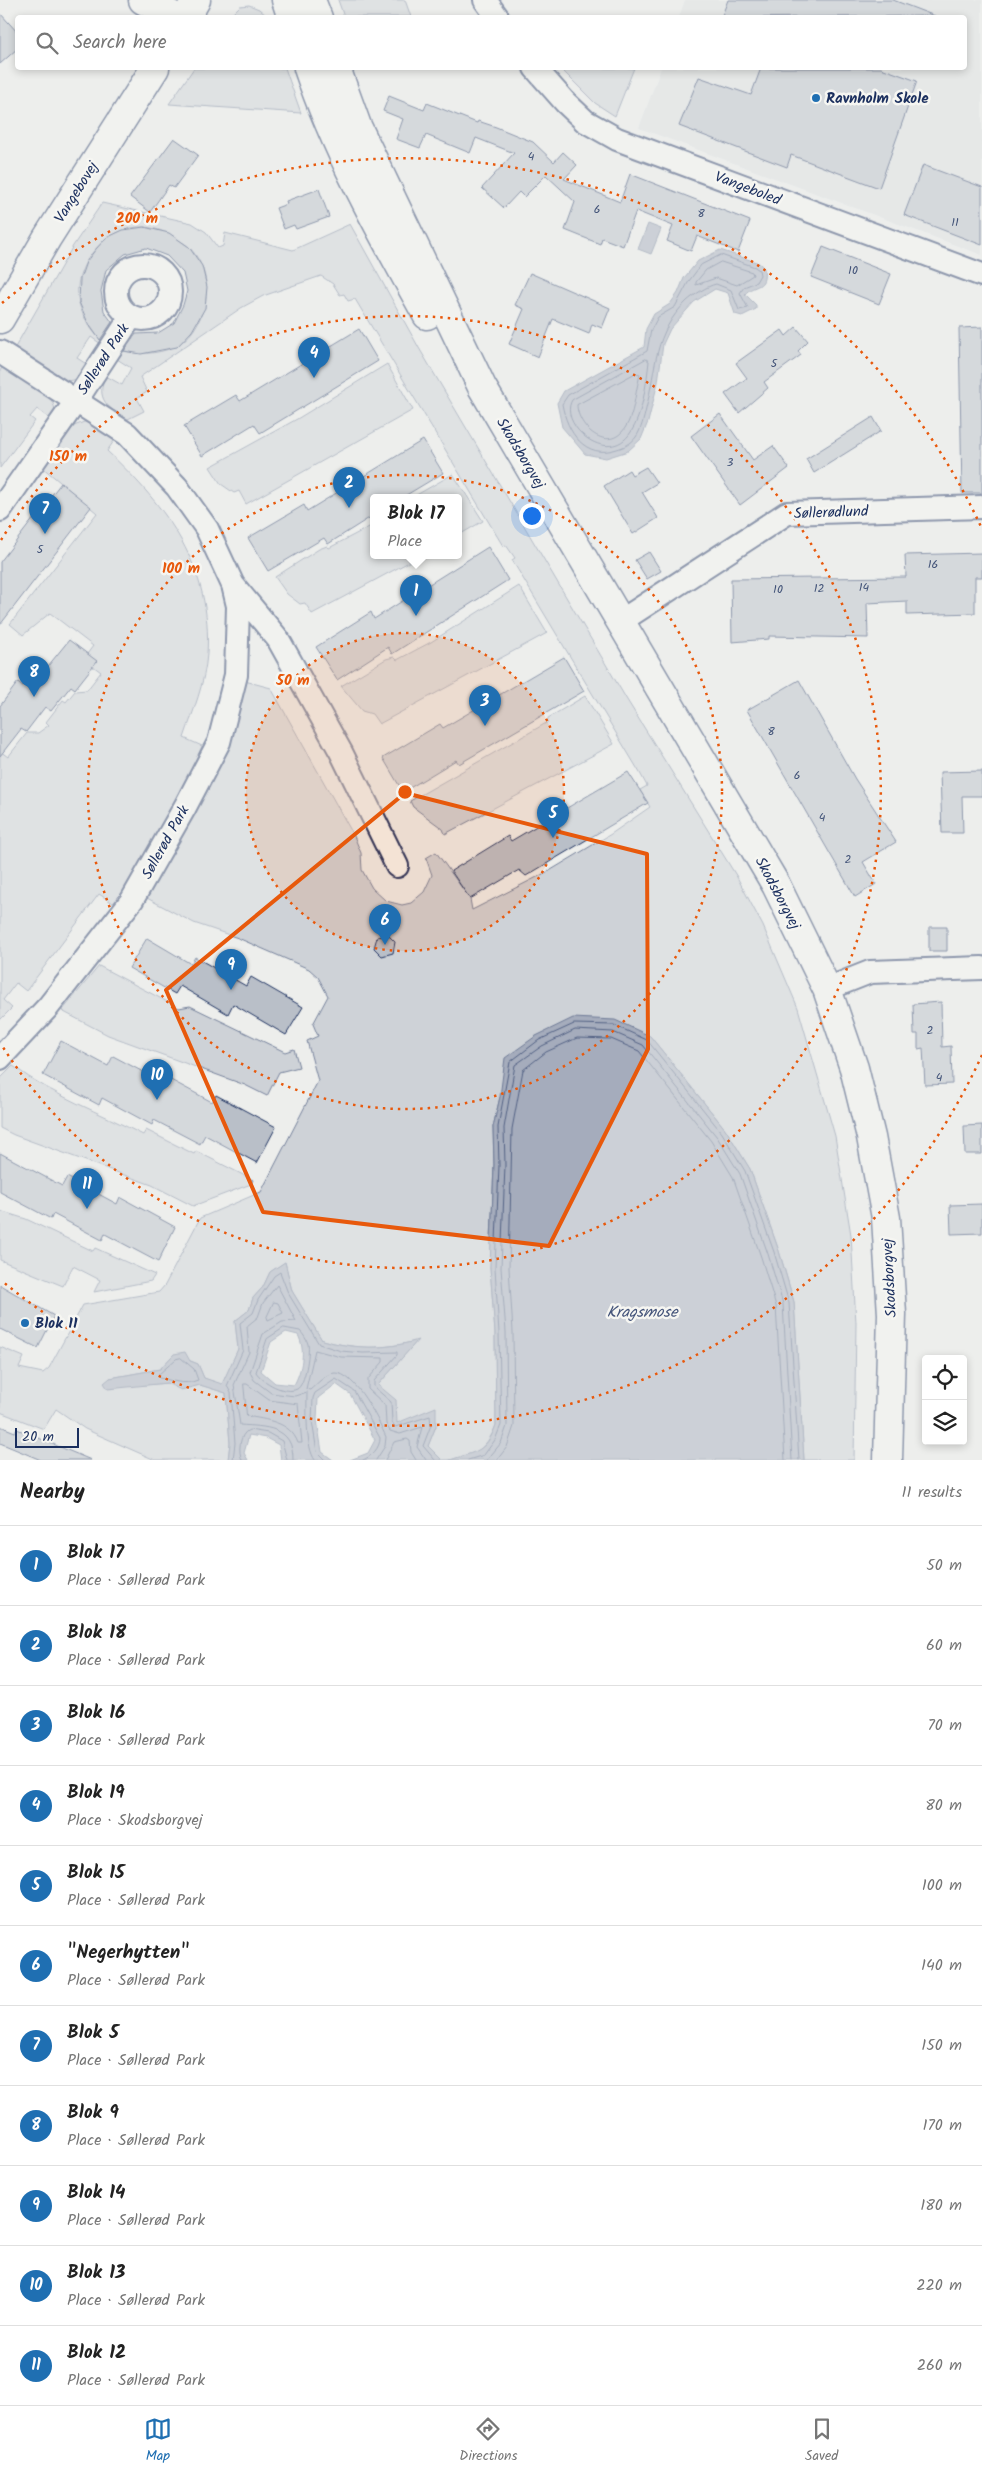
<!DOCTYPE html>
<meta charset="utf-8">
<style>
:root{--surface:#fff;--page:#f6f6f6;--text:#222;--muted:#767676;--line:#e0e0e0;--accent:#1f6fb2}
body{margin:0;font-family:Kalam,sans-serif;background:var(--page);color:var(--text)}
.controls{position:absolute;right:15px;bottom:15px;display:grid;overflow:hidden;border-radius:5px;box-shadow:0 2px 8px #0003}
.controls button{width:45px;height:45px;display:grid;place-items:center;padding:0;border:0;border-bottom:1px solid var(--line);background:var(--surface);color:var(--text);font:25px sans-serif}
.scale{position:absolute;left:15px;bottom:12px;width:64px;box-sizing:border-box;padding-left:5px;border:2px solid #1b2f5e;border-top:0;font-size:14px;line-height:18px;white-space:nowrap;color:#1b2f5e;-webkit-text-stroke:4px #f6f6f2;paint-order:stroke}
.you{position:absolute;left:531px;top:515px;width:18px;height:18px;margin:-12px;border:4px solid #fff;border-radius:50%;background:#1a73e8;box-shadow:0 0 0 8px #1a73e833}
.badge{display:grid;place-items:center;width:32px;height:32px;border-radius:50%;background:var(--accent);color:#fff;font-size:16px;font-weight:700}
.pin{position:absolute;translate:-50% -41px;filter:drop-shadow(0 1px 2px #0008)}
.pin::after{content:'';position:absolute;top:26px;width:18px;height:15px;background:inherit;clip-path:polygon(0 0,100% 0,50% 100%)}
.popup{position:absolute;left:370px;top:494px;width:92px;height:65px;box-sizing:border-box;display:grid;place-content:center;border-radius:5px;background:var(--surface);filter:drop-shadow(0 1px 4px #0005);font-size:16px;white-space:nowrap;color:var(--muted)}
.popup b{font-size:19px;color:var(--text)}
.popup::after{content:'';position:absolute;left:50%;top:100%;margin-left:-10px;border:10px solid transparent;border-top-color:var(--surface)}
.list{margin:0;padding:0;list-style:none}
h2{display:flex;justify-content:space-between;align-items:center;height:65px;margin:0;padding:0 20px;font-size:21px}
h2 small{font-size:16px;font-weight:400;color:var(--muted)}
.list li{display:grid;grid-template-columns:32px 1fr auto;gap:15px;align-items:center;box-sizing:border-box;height:80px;padding:0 20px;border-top:1px solid var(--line)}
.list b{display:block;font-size:19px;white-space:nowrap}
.list p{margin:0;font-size:16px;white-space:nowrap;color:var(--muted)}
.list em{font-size:16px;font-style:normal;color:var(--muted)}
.icon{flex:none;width:28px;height:28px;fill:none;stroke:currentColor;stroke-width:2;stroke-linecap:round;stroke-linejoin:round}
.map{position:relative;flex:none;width:982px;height:1460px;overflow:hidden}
.search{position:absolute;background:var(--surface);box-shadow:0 2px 8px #0003;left:15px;right:15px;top:15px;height:55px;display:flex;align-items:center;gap:12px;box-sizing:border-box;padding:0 18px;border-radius:5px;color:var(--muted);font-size:19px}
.sheet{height:945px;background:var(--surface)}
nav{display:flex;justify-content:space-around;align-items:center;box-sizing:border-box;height:70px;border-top:1px solid var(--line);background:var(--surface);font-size:14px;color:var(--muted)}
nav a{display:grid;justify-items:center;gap:2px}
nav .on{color:var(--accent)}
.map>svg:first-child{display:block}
.built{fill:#dde0e1}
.green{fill:#ced2d7;stroke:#74809a}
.water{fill:#a5acbc;stroke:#6e7a96;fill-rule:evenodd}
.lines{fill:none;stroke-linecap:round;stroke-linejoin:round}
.shore{stroke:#526184;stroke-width:1}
.building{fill:#b9bfc8;stroke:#1b2f5e}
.minor-casing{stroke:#1b2f5e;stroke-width:26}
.tertiary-casing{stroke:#1b2f5e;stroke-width:31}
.minor{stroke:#f6f6f2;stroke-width:22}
.tertiary{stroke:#f6f6f2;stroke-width:28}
.marked{fill:none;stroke:#e8590c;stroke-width:4;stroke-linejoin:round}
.ring{fill:none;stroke:#e8590c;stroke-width:2.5;stroke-dasharray:2.5 5}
.poi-dot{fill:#1f6fb2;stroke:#f6f6f2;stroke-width:2}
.labels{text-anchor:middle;stroke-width:5;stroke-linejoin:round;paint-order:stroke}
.number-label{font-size:12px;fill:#425378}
.poi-label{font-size:15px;font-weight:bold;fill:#1b2f5e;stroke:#f6f6f2;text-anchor:start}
.street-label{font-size:15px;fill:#1b2f5e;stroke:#f6f6f2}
.water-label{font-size:16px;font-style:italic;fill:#44547a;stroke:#f6f6f2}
.centre{fill:#e8590c;stroke:#f6f6f2;stroke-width:2.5}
.ring-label{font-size:15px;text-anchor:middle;font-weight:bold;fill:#e8590c;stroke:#f6f6f2;stroke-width:5;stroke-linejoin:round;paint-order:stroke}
</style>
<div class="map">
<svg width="982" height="1460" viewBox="0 0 982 1460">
<rect width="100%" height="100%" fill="#edeeec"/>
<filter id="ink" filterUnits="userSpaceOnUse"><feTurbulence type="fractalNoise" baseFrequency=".02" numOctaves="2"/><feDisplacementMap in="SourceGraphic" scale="10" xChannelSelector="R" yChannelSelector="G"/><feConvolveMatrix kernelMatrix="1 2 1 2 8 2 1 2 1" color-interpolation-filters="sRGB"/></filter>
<g filter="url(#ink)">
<path class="built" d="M685 0H982V255L639 128 661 68H964V18L679 17Z"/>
<path class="green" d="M338 0H405L411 17H344Z
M249 5 259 9 268 17H229L240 6Z
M194 68H285L301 113 169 104Z
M560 68H634L615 116 595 103Z
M102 203 192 223 206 232 218 248 223 246 225 233 293 250 350 224 419 348 627 700 737 877 763 926 798 1008 835 1136 851 1235 856 1323 854 1460H804L794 1302 779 1251 750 1169 726 1130 650 1036 500 1097 493 1127 494 1165 490 1267 495 1333 496 1425C486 1451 470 1460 442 1460L428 1446 436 1426 397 1423 378 1385 417 1341C382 1349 358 1350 322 1340L292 1291 285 1262 270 1272 263 1287 253 1298 249 1310 235 1321 238 1349 222 1385 204 1378 198 1364 174 1354 160 1369 110 1378 143 1385 167 1383 181 1389 200 1385 226 1393 230 1443 228 1460H155L85 1429 56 1409 44 1429 0 1412V1347L24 1357 19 1368 43 1373 49 1368 83 1305 159 1292 165 1285 200 1218 261 1192 318 1081 307 1041 318 1036 313 1024 328 996 318 977 309 969 238 938 194 923 145 897 168 861 193 811 241 680 271 688 354 836 361 853 362 870 372 888 386 901 402 905 411 903 424 892 432 875 426 858 436 852 470 899 472 910 551 870 611 834 650 807 640 790 647 786 640 773 512 560 515 558 506 545 503 546 355 299 348 301 344 294 340 295 333 284 321 276 263 296 241 308 140 377 147 392 137 398 144 411 128 419C109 410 94 398 106 376L122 385 131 368 117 359 123 351C167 360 201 342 206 294 208 277 200 255 185 244 173 236 160 228 144 227 107 225 70 266 79 303 83 318 92 332 103 342L101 344 91 337 77 358 91 367 80 379 66 381 13 351 73 246Z
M387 364 413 410 246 504 239 491 234 493 221 484 210 467 297 419Z
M2 367C23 380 63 392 54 422L37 409 30 417 35 421 0 468V371Z
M84 422H94L113 435 114 441 107 451C167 507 213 568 207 654 205 683 193 711 184 738L202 746 183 789 116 905 99 894 26 991 16 983 3 1000 12 1008 0 1020V751L8 757 27 733H38L49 725 46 722 63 700 66 702 75 691 87 690 101 672 93 666 87 654 93 646 50 613 23 635 10 624 97 513 42 467 74 426Z
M453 474 483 521 459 535 458 497H413Z
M373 525 374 555H422L312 614 305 603 300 604 287 594 275 577 319 549 327 546 329 548Z
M519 586 547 633 379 724 372 714 362 711 341 686 386 659 394 657 397 660 431 642Z
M585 696 614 744 445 834 443 829 413 807 410 801 548 722V718Z
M99 966 179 1008 190 1006 285 1052 294 1049 299 1067 279 1072 267 1096 245 1085 108 1035 62 1011Z
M13 1066C53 1096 100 1112 143 1135L146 1130 194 1154 196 1151 253 1180 251 1184 193 1206 152 1185 14 1135 0 1128V1079Z
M0 1211 26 1219 93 1251 95 1248 155 1275 151 1281 94 1292 100 1280 73 1266 63 1286 0 1260Z"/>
<path class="water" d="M648 224 661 229 651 254 638 249Z
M720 250 759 263 764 268C767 291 754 283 745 294L756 305V309L742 316 735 314 728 293 715 289 694 302 670 329 663 344 658 382 648 422 641 439 628 451 606 458 585 454 562 427 557 403 564 391 644 347 646 329 654 314 670 304 678 293 684 278 698 261Z
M573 1018 615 1020 650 1036 726 1130 750 1169 779 1251 794 1302 804 1460H450C476 1451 486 1453 496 1425L495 1333 490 1267 494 1165 493 1127 500 1097 505 1058 536 1036Z
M285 1262 292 1291 322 1340C354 1349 386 1350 418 1340L378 1385 396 1400 397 1423 436 1407V1426L428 1446 442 1460H350L368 1453 375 1440 350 1394 336 1384 318 1398 317 1420 322 1452 333 1460H281L279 1445 266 1438 249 1435 244 1453 248 1460H228L230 1443 226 1393 200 1385 181 1390 167 1383 108 1389 104 1383 110 1378 160 1369 174 1354 185 1352 190 1361 198 1364 204 1378 222 1384 238 1349 235 1321 249 1310 253 1298 263 1287 270 1272ZM286 1332 298 1335C306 1350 302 1370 294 1385L275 1383 261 1371 271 1342Z"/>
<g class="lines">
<path class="shore" d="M721 255 755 267 759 270 760 275 756 282 744 287 740 293 748 308 739 310 731 290 716 284C707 286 694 295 687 301 653 334 657 366 646 409 644 418 641 430 636 437 631 444 624 447 617 449 585 460 567 432 562 404L568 395 647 351 651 330 658 317 675 307 689 281 701 265Z
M721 262 752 272 753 275 737 285 716 278 696 285V282L706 270Z
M646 359 649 361C647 381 642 416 631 432 608 468 557 424 572 400Z
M636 373 640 374 639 379C635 394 634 415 625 428 608 454 577 427 577 405Z
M274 1302 278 1303 283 1313 268 1320 267 1317Z
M284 1328 300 1331C303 1334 307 1340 308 1344 310 1353 305 1385 297 1389 285 1395 262 1382 256 1372L267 1339Z
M181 1358 194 1369 198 1380C183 1386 173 1380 159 1378V1374L176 1359Z
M244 1384H247L269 1400 298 1404 302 1443H298C290 1421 266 1420 247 1416Z
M233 1460 235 1443 231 1393 227 1386 243 1350 240 1323 253 1313 258 1300 274 1276 280 1272 288 1293 319 1344 341 1351 363 1353 397 1352V1355L374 1381V1387L391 1402 392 1422 395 1427 430 1416 431 1425 423 1446 435 1460
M242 1460C238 1452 239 1434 249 1430L268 1433 282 1441 287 1460
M293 1460C294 1425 264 1427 240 1425L234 1385 249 1352 247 1326 258 1317 263 1303 277 1285 296 1321 282 1322 263 1334 250 1372 254 1380 271 1393 295 1396 307 1392C307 1408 305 1447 315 1460
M325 1460 317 1452 312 1421 313 1398 315 1393 336 1379 354 1391 380 1438C380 1448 372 1456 363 1460
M376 1460 385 1446 386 1437C379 1421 355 1372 335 1373 326 1373 316 1385 310 1390L306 1389 315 1350 341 1357 383 1358V1362L368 1379V1389L385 1405 386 1424 390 1431 400 1434 422 1427 417 1447 426 1460
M385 1460 394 1442 407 1439 410 1441 411 1452 416 1460
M468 1460 484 1455 495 1440 501 1425 499 1333 495 1268 499 1165 498 1127 510 1062 539 1040 574 1024 614 1025 647 1040 722 1133 745 1171 774 1252 789 1303 799 1460
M487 1460 501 1443 507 1426 506 1332 501 1268 505 1165 504 1128 515 1065 542 1046 575 1030 613 1032 643 1045 717 1137 740 1174 768 1254 783 1304 792 1460
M497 1460 507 1447 514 1426 513 1332 509 1268 512 1129 523 1070 546 1052 577 1038 611 1039 639 1051 711 1141 733 1177 761 1257 776 1306 785 1460"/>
</g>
<path class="building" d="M728 0H893L935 16 721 18Z
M0 13 18 33V48L0 64Z
M761 68H881L917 81 879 188 791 155 787 167 679 126 699 77 751 95Z
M389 96 424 110 427 103 477 123 478 121 496 127 533 142 554 162 563 152 577 165 564 179 620 202 630 174 750 221 738 252 697 236 691 251 667 241 673 226 636 211 623 246 602 238 600 244 565 230 575 202 546 175 524 197 519 192 504 208 482 188 514 153 476 138 470 153 426 135 420 148 396 139 403 119 383 111Z
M174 138 198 155 174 188 169 185 150 212 130 197Z
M923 165 982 187V245L904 215Z
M319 189 329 217 296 229 294 225 284 229 276 208 287 204 286 201Z
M144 227 169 233 189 247 202 266 207 287 205 308 192 331 177 347 141 354 124 351 136 334 158 333 174 323 183 305 187 291 183 273 167 256 146 248 125 254 106 270 101 291 104 311 112 322 100 340 88 323 79 302 80 279 86 262 96 249 106 238 123 230Z
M823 247 891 274 879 304 811 277Z
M530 273 610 308 602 328 592 324 589 334 553 319 538 357 509 344 524 309 515 305Z
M796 327 808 341 798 351 801 355 764 382 768 388 739 413 725 394 747 378 736 363 782 330 786 336Z
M982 327V493H962L959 328Z
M359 329 378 361 260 433 254 424 202 456 184 426 236 395 240 401Z
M720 414 753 460 773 446 789 468 740 505 691 436Z
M873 417 881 431 814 473 806 459Z
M423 440 443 473 403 497H374V515L328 544 324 538 268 571 248 538 304 505 307 511Z
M646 467 657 483 642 492 658 518 633 534 604 486 629 470 632 475Z
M61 483 91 507 0 625V562Z
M488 547 508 580 392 654 388 647 337 680 316 647 371 612 374 619Z
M649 552 661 571 647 579 635 560Z
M982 553V577H975V613L907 615V601L867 603 868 638 769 636V639L732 642 731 579 906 577 905 555Z
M69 640 97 661 75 689 71 686 51 711 45 707 26 732 21 729 0 756V706L18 682 23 686 43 661 48 666Z
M564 657 584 691 459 764 456 760 403 792 383 758 440 724 443 728Z
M799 680 855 779 896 842 863 862 876 884 855 897 747 710Z
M982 771V796H962L963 833H942L940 772Z
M628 772 648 803 526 876 519 870 470 899 451 871 508 836 511 841Z
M929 927H947V951H929Z
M388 935 395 942 393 953 382 956 374 948 377 937Z
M147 938 191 964 195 957 246 986 251 977 303 1007 286 1035 233 1004 228 1014 180 986 175 994 129 968Z
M941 1002 942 1047 951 1046 952 1084 925 1085 923 1048 918 1049V1034H914L913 1004Z
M61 1041 108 1066 113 1056 164 1083 167 1078 212 1102 216 1095 276 1127 257 1163 205 1135 200 1144 154 1120 152 1125 102 1098 99 1105 43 1075Z
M982 1125V1154H965L964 1126Z
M0 1153 62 1186 67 1177 117 1204 120 1197 175 1227 158 1262 105 1234 102 1240 53 1214 51 1219 0 1192Z
M982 1204V1233L951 1234 950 1205Z
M0 1285 54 1316 38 1348 0 1329Z
M0 1426 15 1432 17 1429 91 1460H41L0 1443Z"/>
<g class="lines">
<defs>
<path id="minor" d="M485 0 498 18
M535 68 565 102 585 121 617 139 982 275
M116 292a27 27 0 1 1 54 0a27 27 0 1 1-54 0Z
M0 352 127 434 177 487 207 529 233 585 238 606 236 675 219 742 185 807 132 900 48 1007 0 1058
M0 510 76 401 131 317
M234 586 278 639 341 752 397 866
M621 621 787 513 982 507
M827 989 870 972 982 968"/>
<path id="tertiary" d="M143 0 177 18
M286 0 292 18
M311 0 318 18
M186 18 196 0
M308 68C337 154 383 235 427 315
M336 68 357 126 482 387 776 885 827 989 854 1068 871 1137 886 1218 892 1314 888 1460
M0 319 47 238 155 68"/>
</defs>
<use href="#minor" class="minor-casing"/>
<use href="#tertiary" class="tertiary-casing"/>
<use href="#minor" class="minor"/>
<use href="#tertiary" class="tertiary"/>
</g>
</g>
<path d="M0 0H982V1460H0ZM405 793 647 854 648 1049 549 1246 263 1212 166 990Z" fill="#edeeec" fill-opacity=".55" fill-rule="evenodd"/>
<path class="marked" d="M405 793 647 854 648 1049 549 1246 263 1212 166 990Z"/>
<circle cx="405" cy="792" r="159" fill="#e8590c" fill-opacity=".12"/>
<g class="ring">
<circle cx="405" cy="792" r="159"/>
<circle cx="405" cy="792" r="317"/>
<path d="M1 540A476 476 0 1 1 1 1044"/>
<path d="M982 1055A634 634 0 0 1 2 1281M2 303A634 634 0 0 1 982 529"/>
</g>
<g class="poi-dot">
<circle cx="816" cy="98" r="5"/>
<circle cx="25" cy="1323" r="5"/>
</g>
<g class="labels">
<g class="number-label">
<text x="531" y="160">4</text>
<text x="597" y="213">6</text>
<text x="701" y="217">8</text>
<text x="955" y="226">11</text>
<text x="853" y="274">10</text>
<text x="774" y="367">5</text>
<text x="730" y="466">3</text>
<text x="40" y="553">5</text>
<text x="933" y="568">16</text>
<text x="864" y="591">14</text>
<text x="819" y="592">12</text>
<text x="778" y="593">10</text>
<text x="771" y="735">8</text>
<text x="797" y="779">6</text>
<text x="822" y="821">4</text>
<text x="848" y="863">2</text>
<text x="930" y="1034">2</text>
<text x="939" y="1081">4</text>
</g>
<g class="poi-label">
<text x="826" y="103">Ravnholm Skole</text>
<text x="35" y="1328">Blok 11</text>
</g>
<g class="street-label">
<text transform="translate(748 188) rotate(21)" y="5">Vangeboled</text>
<text transform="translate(76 192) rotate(-58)" y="5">Vangebovej</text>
<text transform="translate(103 359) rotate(-57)" y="5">Søllerød Park</text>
<text transform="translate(521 453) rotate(59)" y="5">Skodsborgvej</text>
<text transform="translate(831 512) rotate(-2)" y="5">Søllerødlund</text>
<text transform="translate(165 842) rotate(-61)" y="5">Søllerød Park</text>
<text transform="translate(778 893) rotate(62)" y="5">Skodsborgvej</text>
<text transform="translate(889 1278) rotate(-93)" y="5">Skodsborgvej</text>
</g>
<g class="water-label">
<text x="642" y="1317">Kragsmose</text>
</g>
</g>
<circle cx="405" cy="792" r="8" class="centre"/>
<g class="ring-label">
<text x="137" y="223">200 m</text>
<text x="68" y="461">150 m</text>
<text x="181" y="573">100 m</text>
<text x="293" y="685">50 m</text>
</g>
</svg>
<div class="controls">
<button><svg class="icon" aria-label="locate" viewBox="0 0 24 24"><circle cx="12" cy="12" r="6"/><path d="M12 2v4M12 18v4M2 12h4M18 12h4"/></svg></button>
<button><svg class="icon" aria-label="layers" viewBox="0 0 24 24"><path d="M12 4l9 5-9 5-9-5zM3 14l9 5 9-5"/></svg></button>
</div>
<div class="scale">20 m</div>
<div class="you"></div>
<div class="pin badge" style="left:416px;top:616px">1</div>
<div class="popup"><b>Blok 17</b>Place</div>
<div class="pin badge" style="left:349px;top:508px">2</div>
<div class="pin badge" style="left:485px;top:726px">3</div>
<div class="pin badge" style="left:314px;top:378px">4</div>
<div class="pin badge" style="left:553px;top:838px">5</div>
<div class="pin badge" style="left:385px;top:945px">6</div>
<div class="pin badge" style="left:45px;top:534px">7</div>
<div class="pin badge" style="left:34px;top:697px">8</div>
<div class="pin badge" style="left:231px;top:990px">9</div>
<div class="pin badge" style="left:157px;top:1100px">10</div>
<div class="pin badge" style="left:87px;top:1209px">11</div>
<div class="search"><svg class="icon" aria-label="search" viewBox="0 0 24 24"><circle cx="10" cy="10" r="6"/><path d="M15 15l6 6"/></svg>Search here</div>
</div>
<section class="sheet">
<h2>Nearby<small>11 results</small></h2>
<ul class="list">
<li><span class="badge">1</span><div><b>Blok 17</b><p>Place · Søllerød Park</p></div><em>50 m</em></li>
<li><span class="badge">2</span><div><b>Blok 18</b><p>Place · Søllerød Park</p></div><em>60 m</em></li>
<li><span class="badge">3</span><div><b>Blok 16</b><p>Place · Søllerød Park</p></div><em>70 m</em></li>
<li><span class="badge">4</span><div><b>Blok 19</b><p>Place · Skodsborgvej</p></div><em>80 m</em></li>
<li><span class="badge">5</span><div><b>Blok 15</b><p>Place · Søllerød Park</p></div><em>100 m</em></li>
<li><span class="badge">6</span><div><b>&quot;Negerhytten&quot;</b><p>Place · Søllerød Park</p></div><em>140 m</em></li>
<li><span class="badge">7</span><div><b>Blok 5</b><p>Place · Søllerød Park</p></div><em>150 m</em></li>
<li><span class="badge">8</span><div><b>Blok 9</b><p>Place · Søllerød Park</p></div><em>170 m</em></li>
<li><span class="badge">9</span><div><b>Blok 14</b><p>Place · Søllerød Park</p></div><em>180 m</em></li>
<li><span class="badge">10</span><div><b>Blok 13</b><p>Place · Søllerød Park</p></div><em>220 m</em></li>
<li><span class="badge">11</span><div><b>Blok 12</b><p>Place · Søllerød Park</p></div><em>260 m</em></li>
</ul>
</section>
<nav>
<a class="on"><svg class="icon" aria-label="map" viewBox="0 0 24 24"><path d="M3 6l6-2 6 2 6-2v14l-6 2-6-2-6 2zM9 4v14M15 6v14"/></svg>Map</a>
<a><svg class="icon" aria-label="directions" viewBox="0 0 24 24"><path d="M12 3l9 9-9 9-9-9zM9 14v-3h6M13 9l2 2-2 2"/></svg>Directions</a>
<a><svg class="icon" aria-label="saved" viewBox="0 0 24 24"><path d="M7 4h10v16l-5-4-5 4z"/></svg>Saved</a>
</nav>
